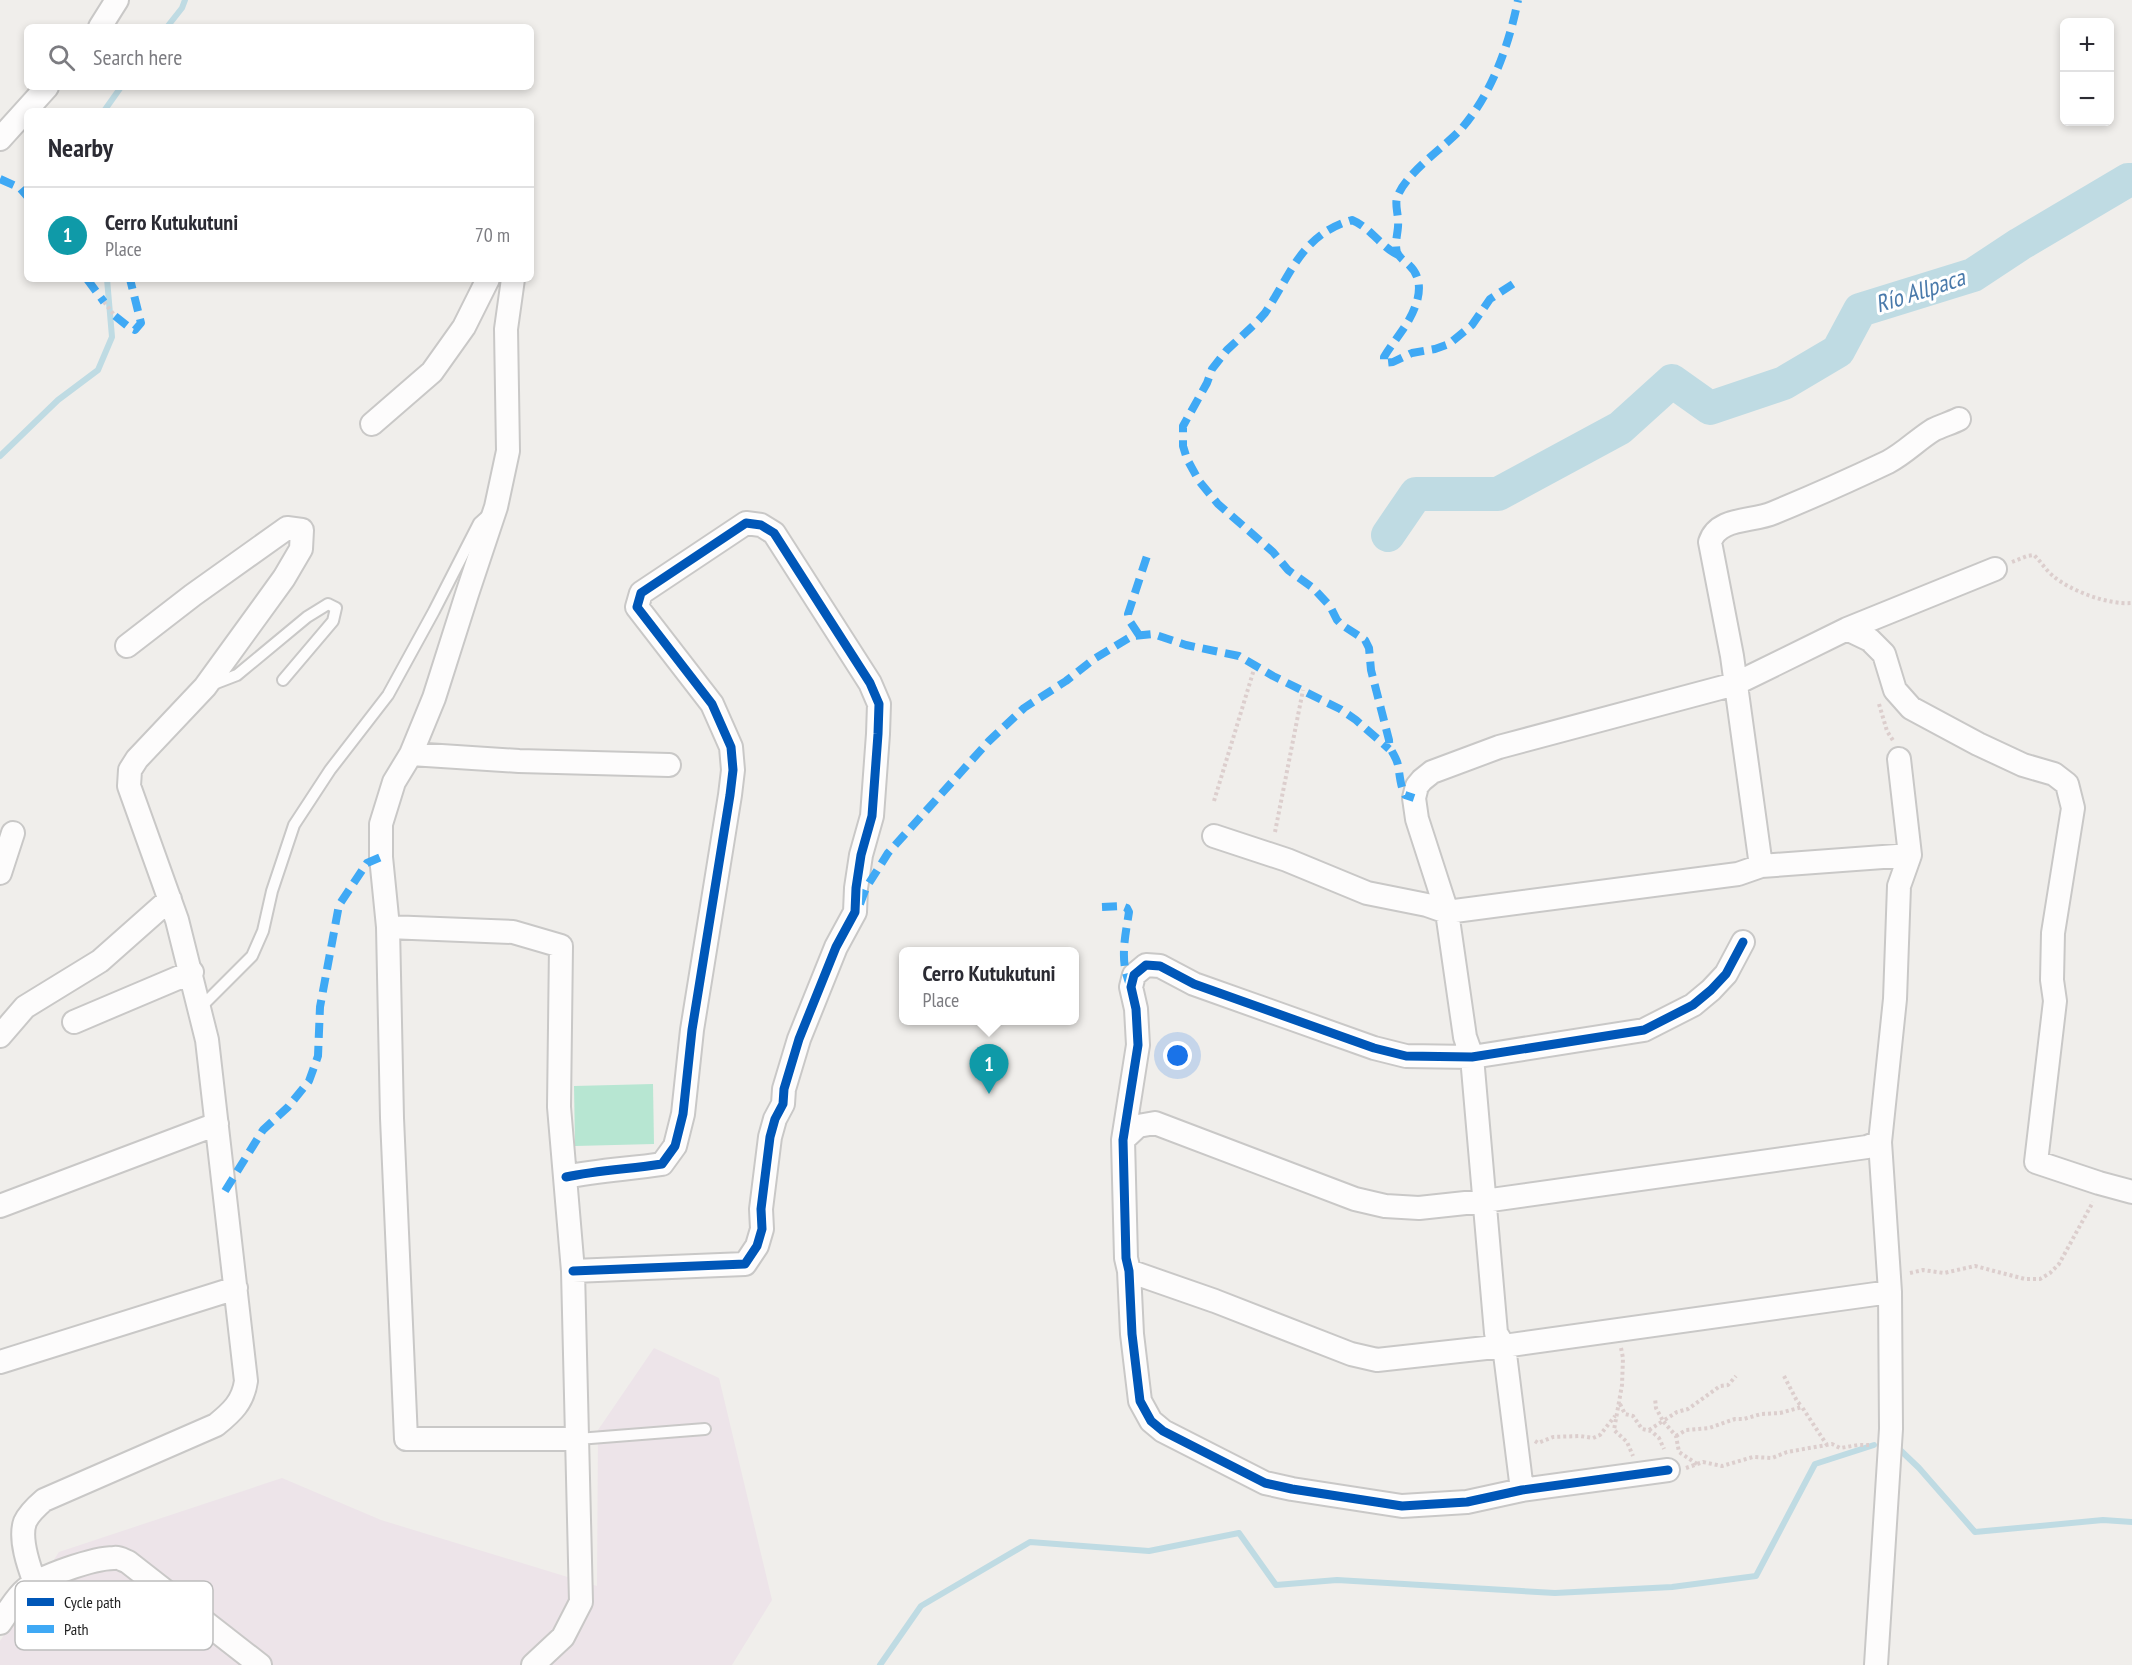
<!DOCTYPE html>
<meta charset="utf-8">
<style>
:root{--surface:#fff;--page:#f2f2f3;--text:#2b2b33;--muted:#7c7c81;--line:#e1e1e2;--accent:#6a6968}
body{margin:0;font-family:"PT Sans Narrow",sans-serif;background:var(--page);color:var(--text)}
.controls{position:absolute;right:18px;top:18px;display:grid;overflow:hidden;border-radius:9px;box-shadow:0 3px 9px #0003}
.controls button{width:54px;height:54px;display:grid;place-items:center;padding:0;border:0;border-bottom:2px solid var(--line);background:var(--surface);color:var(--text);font:30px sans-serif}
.you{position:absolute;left:1178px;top:1056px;width:21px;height:21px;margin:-15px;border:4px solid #fff;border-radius:50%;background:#1a73e8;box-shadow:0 0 0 9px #1a73e833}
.badge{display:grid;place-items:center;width:39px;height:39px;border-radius:50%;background:var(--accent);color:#fff;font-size:20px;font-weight:700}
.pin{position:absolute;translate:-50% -50px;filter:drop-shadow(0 2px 3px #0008)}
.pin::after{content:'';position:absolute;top:32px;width:21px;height:18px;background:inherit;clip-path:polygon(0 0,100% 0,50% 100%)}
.popup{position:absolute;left:899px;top:947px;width:180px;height:78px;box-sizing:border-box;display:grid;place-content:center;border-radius:9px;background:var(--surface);filter:drop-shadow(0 2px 4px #0005);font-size:20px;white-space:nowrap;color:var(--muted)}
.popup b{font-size:22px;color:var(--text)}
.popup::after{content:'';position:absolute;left:50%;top:100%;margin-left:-12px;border:12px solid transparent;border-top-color:var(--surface)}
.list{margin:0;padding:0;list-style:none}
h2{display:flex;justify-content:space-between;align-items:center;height:78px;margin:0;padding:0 24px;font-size:26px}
h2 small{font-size:20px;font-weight:400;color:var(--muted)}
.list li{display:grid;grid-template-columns:39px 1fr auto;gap:18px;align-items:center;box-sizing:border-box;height:96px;padding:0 24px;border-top:2px solid var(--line)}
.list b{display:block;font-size:22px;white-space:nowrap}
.list p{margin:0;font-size:20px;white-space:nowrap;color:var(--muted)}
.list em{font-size:20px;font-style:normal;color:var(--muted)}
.icon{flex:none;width:33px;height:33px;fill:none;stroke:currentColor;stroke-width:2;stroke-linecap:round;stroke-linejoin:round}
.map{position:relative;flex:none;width:2132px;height:1665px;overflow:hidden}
.search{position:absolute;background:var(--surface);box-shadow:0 3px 9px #0003;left:24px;top:24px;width:510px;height:66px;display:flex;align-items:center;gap:15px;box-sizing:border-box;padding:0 21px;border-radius:9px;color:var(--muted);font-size:22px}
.panel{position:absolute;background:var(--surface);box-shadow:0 3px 9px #0003;left:24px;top:108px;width:510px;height:174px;border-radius:9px}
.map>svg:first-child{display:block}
.industrial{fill:#ede4e9}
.pitch{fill:#b7e6d2}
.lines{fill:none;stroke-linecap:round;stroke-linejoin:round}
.stream{stroke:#bfdbe3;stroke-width:6}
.river{stroke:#bfdbe3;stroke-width:34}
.service-casing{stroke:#c9c8c7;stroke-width:14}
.minor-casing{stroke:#c9c8c7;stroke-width:26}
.path{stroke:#dccecd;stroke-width:4;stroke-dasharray:3 3;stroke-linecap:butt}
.service{stroke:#fdfcfc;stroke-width:10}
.minor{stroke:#fdfcfc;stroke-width:22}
.quiet{stroke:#3fa9f5;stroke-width:8;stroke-dasharray:15 8;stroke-linecap:butt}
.cycleway-casing{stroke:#fff;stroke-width:13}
.cycleway{stroke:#0057b8;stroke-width:9}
.labels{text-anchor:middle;stroke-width:6;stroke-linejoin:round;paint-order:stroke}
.water-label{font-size:24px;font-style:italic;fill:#4a7aab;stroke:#fff}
.key{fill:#fff;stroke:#bdbdbd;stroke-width:1.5}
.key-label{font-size:16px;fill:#222}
</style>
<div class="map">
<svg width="2132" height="1665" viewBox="0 0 2132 1665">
<rect width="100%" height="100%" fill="#f0eeeb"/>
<path class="industrial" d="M654 1348 719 1378 772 1600 732 1665H0V1641L59 1552 282 1478 381 1520 597 1586 598 1430Z"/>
<path class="pitch" d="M653 1084 654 1144 575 1146 574 1086Z"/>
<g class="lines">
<path class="stream" d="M167 27 182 8 185 0
M104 111 121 87
M0 456 58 400 98 370 112 337 107 279
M1897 1447 1919 1468 1975 1532 2103 1520 2132 1522
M880 1665 921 1606 1030 1542 1149 1551 1239 1533 1276 1585 1337 1580 1555 1593 1672 1587 1756 1576 1815 1464 1874 1445"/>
<path class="river" d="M1388 535 1416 494H1498L1620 428 1672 381 1710 408 1784 383 1838 351 1860 310 1973 275 2020 244 2128 180H2132"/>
<defs>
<path id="service" d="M211 685 237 675 307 617 328 604 336 608 333 621 283 680
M199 1009 252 956 263 931 272 891 294 825 330 770 388 695 434 611 479 523 489 514
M578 1439 705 1429"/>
<path id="minor" d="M100 27 117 0
M0 139 47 87
M513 279 506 329 508 451 496 507 467 594 434 698 411 754 394 782 381 824V857L388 927 392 1118 406 1439H578
M372 424 432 372 464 327 488 279
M1847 629 1870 640 1884 654 1895 690 1911 708 1978 744 2023 765 2054 774 2067 784 2073 808 2053 933 2052 980 2055 1001 2036 1162 2099 1183 2132 1192
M411 754 519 761 669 765
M1214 836 1287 860 1367 893 1427 905 1447 912 1738 874 1761 866 1910 855
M1761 866 1732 656 1710 542C1718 517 1752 522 1773 513 1812 497 1850 480 1888 462 1905 453 1917 440 1933 430 1941 426 1951 423 1959 419
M0 873 13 833
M388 927 513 932 561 946 559 1107 573 1271 581 1602 563 1637 533 1665
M74 1022 192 972
M0 1036 25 1007 100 961 170 899
M1123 1140 1138 1126 1155 1123 1355 1199 1385 1206 1419 1208 1484 1201 1867 1147 1880 1142
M566 1177C598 1170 630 1169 662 1164L675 1146 683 1114 692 1030 730 795 733 770 731 747 712 704 637 607 641 593 746 523 761 525 774 533 870 683 879 704 878 734 872 816 861 855 856 888 855 912 836 947 799 1039 784 1089 783 1104 775 1119 770 1137 761 1209 762 1229 757 1246 745 1264 573 1271
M0 1206 217 1124
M1129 1271 1215 1301 1351 1354 1377 1360 1504 1346 1890 1292
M0 1362 236 1288
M1668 1470 1522 1490 1467 1502 1402 1506 1292 1489 1265 1483 1163 1431 1151 1421 1140 1401 1132 1334 1129 1271 1126 1258 1123 1140 1138 1045 1136 1009 1131 987 1134 975 1146 965 1160 966 1194 984 1374 1048 1406 1056 1472 1057 1644 1030 1693 1005 1711 990 1726 974 1743 942
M1522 1490 1504 1346 1496 1333 1472 1057 1465 1037 1447 912 1417 819 1414 798 1417 786 1422 780 1432 772 1499 747 1735 684 1847 629 1995 569
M35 1583C29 1567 19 1539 25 1522 29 1513 37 1506 44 1500L216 1425C232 1412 243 1402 246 1381L207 1040 177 920 129 786 130 770 137 759 205 687 284 578 301 549 302 530 287 528 193 595 127 646
M0 1623C8 1612 15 1598 26 1589 41 1576 94 1558 114 1558 119 1557 123 1560 128 1562L260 1665
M1876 1665 1891 1429 1890 1292 1880 1142 1895 999 1899 886 1910 855 1899 759"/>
</defs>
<use href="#service" class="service-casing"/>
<use href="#minor" class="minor-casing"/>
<path class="path" d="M104 302 115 316
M2012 562 2027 556 2034 555C2041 562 2046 570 2053 576 2071 591 2108 605 2132 603
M1879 704 1887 731 1894 742
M1214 801 1255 666
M1275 832 1303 690
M1910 1273 1923 1270 1944 1273 1975 1266 2025 1279H2040L2050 1273 2059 1264 2093 1202
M1621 1348 1623 1358 1622 1385 1614 1430 1627 1442 1633 1456
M1784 1376 1797 1401 1802 1407
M1620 1404 1625 1414 1633 1416 1642 1429 1651 1431 1659 1438 1664 1449
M1649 1430 1663 1421 1656 1408 1655 1398
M1676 1436 1686 1430 1709 1428 1735 1419H1744L1761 1414 1780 1413 1802 1407 1827 1445
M1535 1441 1538 1443 1553 1437 1580 1436 1593 1438 1600 1435 1615 1416
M1697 1464 1679 1452 1676 1436 1663 1421 1677 1412 1688 1409 1720 1386 1728 1385 1736 1376
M1686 1468 1703 1462 1722 1466 1753 1457 1772 1458 1787 1452 1832 1444 1840 1448 1858 1445H1869"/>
<use href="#service" class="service"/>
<use href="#minor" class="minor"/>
<path class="quiet" d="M0 179 20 188 27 196
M1398 255C1380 246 1371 228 1352 220 1301 235 1292 273 1265 313L1257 322 1227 350 1212 369 1207 383 1183 426V446L1187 459 1199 481 1218 504 1273 552 1288 570 1313 588 1330 606 1337 620 1342 625 1365 640 1369 648 1371 670 1389 740C1389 750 1396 756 1398 765 1400 776 1400 785 1405 795L1414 798
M87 279 104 302
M1513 284 1490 299 1472 325 1449 344 1435 349 1412 353 1393 362 1384 363V357C1394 340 1408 326 1415 307 1421 292 1421 276 1409 265 1405 261 1399 258 1397 252 1394 242 1399 231 1398 221 1398 213 1395 205 1397 198 1404 174 1445 147 1462 128 1492 93 1509 45 1518 0
M115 316 130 328 135 330 141 323 130 279
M1139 635 1129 620 1128 614 1149 550
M860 904 866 888 888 853 989 741 1024 708 1066 681 1094 659 1132 636 1153 634 1186 645 1239 656 1273 676 1340 709 1356 720 1389 749
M1102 907 1122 906 1127 908 1129 912C1125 938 1119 962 1131 987
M225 1191 263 1130 288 1107 309 1081 318 1056 320 1007 339 905 367 863 381 857"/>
<defs>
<path id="cycleway" d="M566 1177C598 1170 630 1169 662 1164L675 1146 683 1114 692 1030 730 795 733 770 731 747 712 704 637 607 641 593 746 523 761 525 774 533 870 683 879 704 878 734 872 816 861 855 856 888 855 912 836 947 799 1039 784 1089 783 1104 775 1119 770 1137 761 1209 762 1229 757 1246 745 1264 573 1271
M1668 1470 1522 1490 1467 1502 1402 1506 1292 1489 1265 1483 1163 1431 1151 1421 1140 1401 1132 1334 1129 1271 1126 1258 1123 1140 1138 1045 1136 1009 1131 987 1134 975 1146 965 1160 966 1194 984 1374 1048 1406 1056 1472 1057 1644 1030 1693 1005 1711 990 1726 974 1743 942"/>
</defs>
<use href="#cycleway" class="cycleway-casing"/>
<use href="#cycleway" class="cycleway"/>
</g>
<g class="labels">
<g class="water-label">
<text transform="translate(1920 291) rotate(-18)" y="8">Río Allpaca</text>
</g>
</g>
<rect x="15" y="1581" width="198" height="69" rx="9" class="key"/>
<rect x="27" y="1598" width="27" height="8" fill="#0057b8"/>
<rect x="27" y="1625" width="27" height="8" fill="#3fa9f5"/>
<g class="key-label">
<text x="64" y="1608">Cycle path</text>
<text x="64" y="1635">Path</text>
</g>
</svg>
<div class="controls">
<button>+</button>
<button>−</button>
</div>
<div class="you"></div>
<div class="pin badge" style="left:989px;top:1094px;background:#0f9aa8">1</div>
<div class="popup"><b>Cerro Kutukutuni</b>Place</div>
<div class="search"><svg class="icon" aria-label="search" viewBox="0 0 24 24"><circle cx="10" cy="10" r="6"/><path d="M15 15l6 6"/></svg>Search here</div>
<section class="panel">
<h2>Nearby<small></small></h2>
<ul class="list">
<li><span class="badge" style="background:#0f9aa8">1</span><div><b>Cerro Kutukutuni</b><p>Place</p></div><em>70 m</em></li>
</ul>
</section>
</div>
